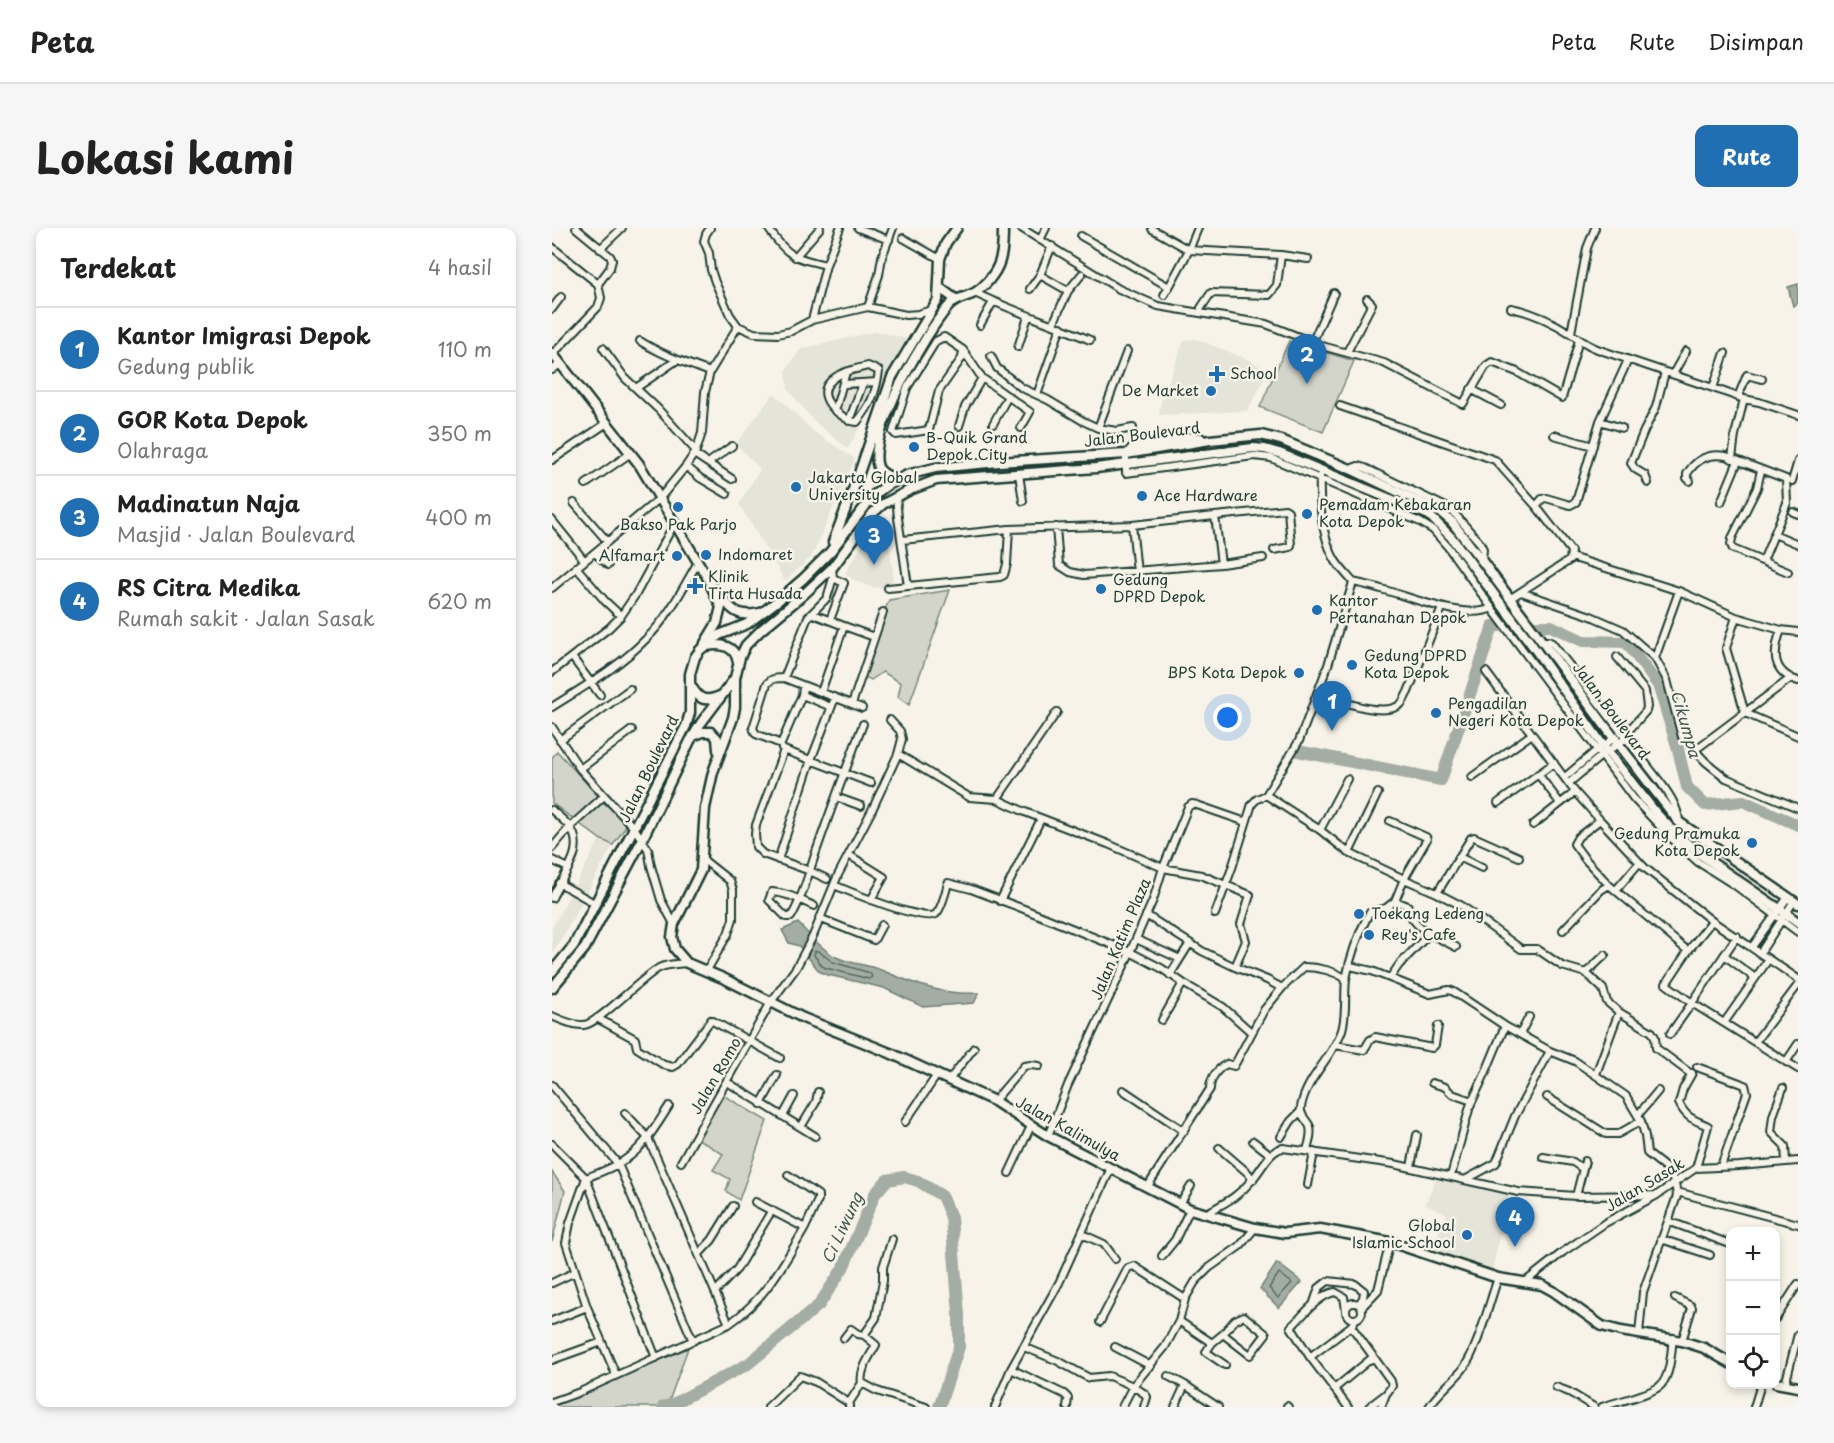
<!DOCTYPE html>
<html lang="id">
<meta charset="utf-8">
<style>
:root{--surface:#fff;--page:#f6f6f6;--text:#222;--muted:#767676;--line:#e0e0e0;--accent:#1f6fb2}
body{margin:0;font-family:"Playpen Sans",sans-serif;background:var(--page);color:var(--text)}
.controls{position:absolute;right:18px;bottom:18px;display:grid;overflow:hidden;border-radius:12px;box-shadow:0 3px 9px #0003}
.controls button{width:54px;height:54px;display:grid;place-items:center;padding:0;border:0;border-bottom:2px solid var(--line);background:var(--surface);color:var(--text);font:30px sans-serif}
.you{position:absolute;left:676px;top:490px;width:21px;height:21px;margin:-15px;border:4px solid #fff;border-radius:50%;background:#1a73e8;box-shadow:0 0 0 9px #1a73e833}
.badge{display:grid;place-items:center;width:39px;height:39px;border-radius:50%;background:var(--accent);color:#fff;font-size:20px;font-weight:700}
.pin{position:absolute;translate:-50% -50px;filter:drop-shadow(0 2px 3px #0008)}
.pin::after{content:'';position:absolute;top:32px;width:21px;height:18px;background:inherit;clip-path:polygon(0 0,100% 0,50% 100%)}
.list{margin:0;padding:0;list-style:none}
h2{display:flex;justify-content:space-between;align-items:center;height:78px;margin:0;padding:0 24px;font-size:26px}
h2 small{font-size:20px;font-weight:400;color:var(--muted)}
.list li{display:grid;grid-template-columns:39px 1fr auto;gap:18px;align-items:center;box-sizing:border-box;height:84px;padding:0 24px;border-top:2px solid var(--line)}
.list b{display:block;font-size:22px;white-space:nowrap}
.list p{margin:0;font-size:20px;white-space:nowrap;color:var(--muted)}
.list em{font-size:20px;font-style:normal;color:var(--muted)}
.icon{flex:none;width:33px;height:33px;fill:none;stroke:currentColor;stroke-width:2;stroke-linecap:round;stroke-linejoin:round}
.map{position:relative;flex:none;width:1246px;height:1179px;overflow:hidden;border-radius:12px}
header{display:flex;align-items:center;gap:36px;box-sizing:border-box;height:84px;padding:0 30px;background:var(--surface);border-bottom:2px solid var(--line)}
header strong{font-size:28px}
nav{display:flex;gap:33px;margin-inline-start:auto;font-size:21px}
.intro{display:flex;align-items:center;justify-content:space-between;box-sizing:border-box;height:144px;padding:0 36px}
h1{margin:0;font-size:42px}
.button{padding:15px 27px;border-radius:12px;background:var(--accent);color:#fff;font-size:21px;font-weight:700}
main{display:flex;gap:36px;padding:0 36px}
aside{flex:1;background:var(--surface);border-radius:12px;box-shadow:0 3px 9px #0003}
.map>svg:first-child{display:block}
.built{fill:#e5e4d9}
.green{fill:#d3d5ca;stroke:#79897f;stroke-width:1.5}
.water{fill:#a4ada3;stroke:#6f8077;stroke-width:1.5}
.lines{fill:none;stroke-linecap:round;stroke-linejoin:round}
.shore{stroke:#546a60;stroke-width:1.5}
.river{stroke:#a4ada3;stroke-width:12}
.street-casing{stroke:#1f3d34;stroke-width:10}
.secondary-casing{stroke:#1f3d34;stroke-width:13}
.street{stroke:#f7f3e8;stroke-width:6}
.secondary{stroke:#f7f3e8;stroke-width:8}
.poi-dot{fill:#1f6fb2;stroke:#f7f3e8;stroke-width:2}
.labels{text-anchor:middle;stroke-width:5;stroke-linejoin:round;paint-order:stroke}
.poi-label{font-size:15px;fill:#1f3d34;stroke:#f7f3e8;text-anchor:start}
.street-label{font-size:15px;fill:#1f3d34;stroke:#f7f3e8}
.water-label{font-size:16px;font-style:italic;fill:#405950;stroke:#f7f3e8}
</style>
<header>
<strong>Peta</strong>
<nav><a>Peta</a><a>Rute</a><a>Disimpan</a></nav>
</header>
<div class="intro"><h1>Lokasi kami</h1><a class="button">Rute</a></div>
<main>
<aside>
<h2>Terdekat<small>4 hasil</small></h2>
<ul class="list">
<li><span class="badge">1</span><div><b>Kantor Imigrasi Depok</b><p>Gedung publik</p></div><em>110 m</em></li>
<li><span class="badge">2</span><div><b>GOR Kota Depok</b><p>Olahraga</p></div><em>350 m</em></li>
<li><span class="badge">3</span><div><b>Madinatun Naja</b><p>Masjid · Jalan Boulevard</p></div><em>400 m</em></li>
<li><span class="badge">4</span><div><b>RS Citra Medika</b><p>Rumah sakit · Jalan Sasak</p></div><em>620 m</em></li>
</ul>
</aside>
<div class="map">
<svg width="1246" height="1179" viewBox="0 0 1246 1179">
<rect width="100%" height="100%" fill="#f7f3e8"/>
<filter id="ink" filterUnits="userSpaceOnUse"><feTurbulence type="fractalNoise" baseFrequency=".0167" numOctaves="2"/><feDisplacementMap in="SourceGraphic" scale="12" xChannelSelector="R" yChannelSelector="G"/><feConvolveMatrix kernelMatrix="1 2 1 2 8 2 1 2 1" color-interpolation-filters="sRGB"/></filter>
<g filter="url(#ink)">
<path class="built" d="M325 103 355 111 296 221 263 194 236 162 234 142 249 121Z
M644 111 700 133 711 141 712 152 695 183 607 187 609 174 631 115 633 112Z
M222 165 262 204 303 231 260 328 233 353 187 276 208 241 184 216Z
M324 295H334L341 344 340 353 333 361 319 359 303 353 293 345Z
M48 611 61 617 5 719 0 725V700Z
M886 946 927 960 943 964 946 961 957 967 940 1042 879 1021 895 986 873 976Z"/>
<path class="green" d="M737 113 802 133 771 204 708 179Z
M398 362 357 477 346 469 349 455 331 444 319 452 307 446 337 372Z
M5 523 54 577 77 594 61 617 48 611 0 575V530Z
M164 863 215 893 187 972 174 963 178 951 161 942 171 926 141 908Z
M0 944 13 963 0 1014Z
M136 1120 115 1179H0V1177H5Z"/>
<path class="water" d="M1246 56V75L1241 78 1236 59Z
M246 695C257 706 270 722 284 729 298 736 315 736 329 742 363 756 388 767 427 765L422 775 371 779 332 760 272 746 267 743 247 718 237 715 230 702Z
M725 1035 750 1054 727 1080 708 1061Z"/>
<g class="lines">
<path class="shore" d="M263 723H266L281 734 318 745 320 749 317 751 274 740 270 738 262 727Z
M727 1045 740 1055 726 1070 717 1060Z"/>
<path class="river" d="M746 523 889 552 941 398H999L1031 413 1074 414 1106 457 1126 521 1135 559 1153 577 1191 573 1246 597
M111 1179 121 1176 196 1136 267 1077 291 1040 323 966 335 952 352 949 366 953 390 968 399 989 407 1086V1119L387 1179"/>
<defs>
<path id="street" d="M158 0 154 6 152 13 157 25 159 42 163 54 178 87 186 98 202 105 226 106 239 103 260 92 316 79 354 87 366 86 380 82
M216 0C236 29 241 29 274 37
M306 0 337 12
M469 0 567 61 606 78 714 96 770 118 832 135 911 176 934 138 940 134 965 144 1010 170 1027 112
M600 1 637 22 729 27 756 31
M529 8 617 59 637 22 646 0
M351 10 388 31
M488 12 494 0
M0 19 46 56
M48 21 70 0
M243 29 268 0
M488 47 516 63 530 46
M478 61 488 47 500 18
M423 65C460 83 500 95 538 112
M612 67 617 59
M316 79 327 47 330 29 341 0
M649 80 659 65 717 67 725 57 729 27
M959 80C979 84 1001 94 1018 105 1028 112 1036 118 1048 122L1161 160 1192 171 1207 174 1246 187
M0 81 9 69
M260 92 274 37 288 0
M501 96 516 63
M428 97 441 74
M1019 105 1035 20 1043 0
M392 109 411 122 410 130 387 163 377 202 344 207 341 204 355 160 384 113Z
M88 113C110 127 134 135 158 144
M760 115 782 65
M466 119 476 89
M51 120 73 150 106 181 144 223
M411 122 430 150 478 184 469 200
M795 124 820 76 815 71
M1 126 46 79 49 70 46 56 58 40 60 32 58 28 24 0
M439 128 445 140 470 160 496 172 531 193 546 200 565 203 581 200
M316 138 327 143C324 165 319 177 305 194 291 193 263 170 277 155 286 144 303 141 316 138Z
M0 142 8 136
M1121 146 1134 123
M292 156 325 154
M84 160 125 132
M1161 160 1173 125
M919 161 949 177
M485 167 509 99
M1186 169 1195 147 1210 151
M788 178 943 232 984 278
M283 183 294 144
M297 193 311 155
M1048 193 1070 200
M441 196 456 168
M407 198 413 179 430 150
M546 200 575 123
M1002 207 1041 218
M652 213 649 209 641 208 580 219 574 226V245L702 228 719 230 868 294 881 302 896 319 944 386 1082 571 1118 609 1146 634 1184 658 1246 704
M142 226 180 251
M1180 231 1183 207 1192 171
M0 232 55 195
M156 235 180 218
M134 238 148 250 175 266
M798 241 806 238 813 240 896 280 902 285 928 315 931 321 930 333
M1209 242 1205 260 1180 310 1179 317 1181 321 1236 344
M467 246 471 273
M1138 253 1135 250V246C1144 231 1157 225 1174 228L1234 251 1235 275 1211 333
M1240 253 1246 233
M1096 255 1093 247 1083 241 1079 235 1092 203 1104 179 1113 144
M34 256 79 225
M344 268 346 290 356 358
M1169 274 1186 233
M22 275 55 313
M1241 284 1246 286
M0 292 32 332
M580 297 663 288
M504 299 507 337 518 344 532 347 669 336 711 330
M1222 306 1246 316
M350 312 457 301 580 297 585 344
M43 325 56 337
M1019 329 1127 363 1184 389 1229 402 1246 404
M669 336 663 288 733 281 736 283 739 317 738 319 722 322
M24 339 53 373 69 388
M280 340 281 350 275 370 256 389 232 450 310 480
M801 354C810 356 820 358 829 361 856 368 914 393 940 380
M0 360 108 270 134 238 144 223 150 205 153 164 158 144 186 98
M336 360 448 349 452 347 455 336 457 301
M969 364 1039 388 1071 402 1103 430 1115 452 1130 509 1154 534 1174 550 1246 580
M959 370 1018 332 1019 323 984 278 990 271 994 270 1018 277 1024 274 1048 193 1076 132
M261 386 292 398
M1184 389 1174 420 1193 485 1246 508
M278 392 292 355 281 350
M1229 402C1221 424 1219 444 1246 453
M990 413H996L1000 415 1109 555C1117 566 1126 579 1127 593
M20 429 48 467
M1103 430 1127 363
M0 444 57 400 69 388 84 366 122 296
M934 444 1023 564 1048 592 1026 609 1022 616 1033 631 1057 657 1049 662 1011 702
M232 450C225 450 219 450 215 456L201 500 204 506 229 516 250 467 251 458
M269 464 292 398 322 409
M765 465C783 471 832 491 849 476 852 473 854 467 856 464L890 380
M250 467 279 479
M300 476 331 384
M0 479C33 458 67 439 94 411 116 390 131 360 146 334
M0 499 28 541 83 601 96 621 99 638 109 672 122 696
M8 512 78 461
M230 520 232 522 319 555
M232 522 204 597 203 606 204 619 211 626 258 643 275 651
M1143 522 1239 450
M346 526 417 569 445 571 473 584 556 616 611 640 649 647 698 667 689 696 694 713 683 739 715 752 730 760 712 782 682 838 675 836C666 840 658 850 658 861L596 958
M28 541 80 502
M986 546 1008 575
M920 549 980 506
M1013 549 1045 522 1064 509
M1017 555 1049 528 1074 510 1078 501 1094 483 1095 479 1093 463 1065 429
M714 567 768 602 797 625 852 651 885 665 910 678 969 721H985L1010 738 1034 745 1051 761 1055 774 1067 784 1100 804 1103 809 1104 820 1139 846
M284 569 309 578
M445 571 505 484
M946 575 1002 535
M0 582C5 587 12 592 17 598 36 621 10 648 0 670
M1048 592 1093 640 1160 693 1136 723 1057 657
M981 597 1023 564
M768 602 795 551
M0 620 18 599 52 568
M797 625 826 565
M297 627 332 649 319 672
M907 629 930 640
M149 630 178 653 181 662V691L176 706 154 744
M0 632 16 640
M226 632 259 532 283 470
M7 655 44 676
M282 657C296 663 373 695 384 686 389 681 394 663 396 655L419 661 472 681 578 724 609 740 631 755 671 779 699 804
M1064 662 1087 635
M885 665 919 610 922 609 967 629
M448 673 489 591
M843 673 856 678 860 690 865 696 873 703 904 719
M262 678C248 672 236 665 220 664L217 672 234 689H239C250 672 257 644 264 624 279 581 295 538 311 496
M663 686 680 640 700 576 705 571 714 567 747 513 776 437 801 354C795 347 788 340 783 332 769 307 767 275 768 248
M594 687 650 723 683 739
M267 690 322 712 330 697
M1160 693 1246 751
M584 711 628 731
M1200 719 1236 669
M1136 723 1114 756 1140 775 1185 708
M1208 725 1242 673
M1172 727 1203 750
M1216 732 1172 795 1246 841
M798 738 820 743 878 766 897 762 902 764 953 798 998 823 1023 833 1074 868 1089 893 1093 908 1095 925 1114 940 1123 955 1125 968 1091 1064 1087 1106
M1034 745 1053 727
M618 747 638 715
M838 750 847 737 878 705
M730 760 752 739C766 739 783 743 794 751
M0 788C9 792 22 798 32 797 46 796 89 750 107 740 115 736 126 736 135 735
M45 790 83 811 85 820 112 837 121 839 126 836 159 792 228 830
M610 792 631 755
M968 806 977 789
M1118 806 1140 775 1172 795
M1203 814 1246 757
M783 817 812 822 818 812 823 809 880 820 883 817 886 798
M1234 834 1246 816
M1145 839 1193 857 1195 865 1169 938
M1140 845 1131 861 1127 875C1134 890 1141 891 1156 898L1144 940
M1044 846 1067 784
M397 852 422 820
M175 854 263 908
M880 855 893 859 900 866 920 873
M0 857 66 936 141 1113
M1231 860 1221 888 1219 904 1233 918 1234 934
M571 862 632 903
M995 869 1054 906H1066L1089 893
M442 873 472 838 479 837 487 838
M209 876 225 847
M73 885 96 910 177 1096
M1086 887 1106 863
M231 888 242 868
M353 894 385 847
M249 899 264 874 266 864
M496 908 516 857 572 738 601 672 611 640 636 579 640 576 645 577 694 594
M729 909 739 893 748 884
M701 913 719 927
M0 916 34 950 18 995 14 1015 35 1079 64 1147
M667 920 696 945 701 952
M755 922C757 915 760 907 758 899 756 892 747 888 749 879 754 850 781 829 790 802 795 785 792 768 794 751 798 729 807 705 817 685L834 680 843 673 852 651 875 611 874 609 838 593
M991 929 1021 934 1031 941
M129 934 219 774 244 740 261 708 286 647 320 582 346 526 350 511 348 503 338 492
M859 939 865 907
M457 945 479 898
M236 947 266 967V972L253 1000
M899 948 918 878 933 846 953 798
M913 952 944 935 963 888 998 823
M756 957 762 924
M1125 964 1246 996
M1024 968 1033 933
M628 976 639 958
M653 986C672 975 685 970 699 953 709 943 717 922 731 920L842 936 966 964 1024 968 1105 967
M1116 993 1178 1016
M530 1006 552 1016 563 1031
M1109 1011 1158 1027
M147 1026 160 1012 181 978
M610 1028 623 1012 638 981
M973 1054 1011 1024 1053 995 1105 967 1144 940 1187 938 1246 933
M0 1055 23 1044
M164 1063 185 1041 220 982
M1123 1070 1139 1078 1140 1080 1130 1113
M794 1083a8 8 0 1 1 16 0a8 8 0 1 1-16 0Z
M761 1077 767 1060 776 1053 803 1056 812 1063 811 1070 807 1076
M810 1079 826 1062 838 1014
M794 1082 792 1069 783 1064C766 1067 751 1088 739 1099L758 1129 796 1179
M1224 1090 1246 1056
M0 1093 35 1079
M627 1093 660 1115 654 1124 673 1137
M548 1094 576 1040 582 1038 633 1071
M799 1098 839 1153 840 1158 834 1166 817 1179
M292 1110 299 1101 306 1106 312 1107
M660 1115 671 1106 698 1127 714 1106 692 1088 683 1092 671 1106
M472 1119 506 1133 537 1150 557 1148 581 1158 593 1166 595 1169 592 1179
M563 1119 599 1138
M758 1129 799 1098 804 1091
M104 1130 34 950C44 946 55 942 64 937 89 925 103 900 117 878
M0 1132 50 1114
M459 1141 512 1166 516 1170 515 1179
M616 1148 633 1157
M310 1155 325 1163 374 1179
M1233 1157 1246 1106
M1004 1159 1017 1164 1042 1179
M782 1161 821 1129
M0 1174 28 1164 177 1096C212 1072 232 1036 253 1000L203 974
M297 1175 310 1155C307 1143 318 1128 324 1117L312 1107 324 1090 331 1053V1039L340 1011
M735 1178 736 1179
M216 1179 248 1148 264 1154 297 1175V1179
M443 1179 459 1141 507 1055 559 940
M570 1179 581 1158 613 1119 627 1093 633 1071 643 1054 657 1040 688 1018 703 1000
M623 1179 633 1157 666 1179
M829 1179 834 1166
M877 1179C886 1164 900 1155 911 1141 926 1121 937 1075 946 1050
M1050 1179C1063 1174 1101 1166 1109 1157 1119 1146 1119 1124 1121 1110
M1202 1179 1209 1156"/>
<path id="secondary" d="M388 60 403 71
M0 125 87 236 155 349 169 379 165 395 153 415
M345 252C339 249 329 246 326 239 314 207 374 104 396 79 404 69 414 70 424 64 430 60 436 54 440 48 451 34 451 17 451 0
M281 314 304 254 340 149 386 72 388 31 394 15 405 0
M167 366C180 382 185 390 208 385
M155 418C170 415 183 418 186 434
M138 456C146 471 152 475 168 468
M141 508 151 504H159L165 510 166 522
M0 744 22 717 134 498 138 485V446L143 429 148 422 167 407 195 396 228 371 251 351 278 324 322 267 334 258 355 247 383 240 447 234 574 226 658 212 709 207 729 212 798 241 887 283 900 294 930 333 1062 510 1127 594 1246 676
M0 760 33 720 90 612 138 513 149 495 183 450
M1178 1135 1152 1120 1130 1113 1069 1103 1050 1098 1001 1063 990 1057 946 1050 838 1014 768 1001 733 1005 703 1000 638 981 496 908 442 873 338 825 251 790 173 751 135 735 123 721 120 709 122 696 149 642 153 580 161 544 181 490 183 479V450L188 429 194 417 209 402 251 367 280 340 321 285 331 276 358 262 384 252 544 240 701 220 713 221 727 225 877 287 899 309 980 417 1055 523 1104 585 1122 604 1149 627 1246 694
M1224 1155 1246 1159"/>
</defs>
<use href="#street" class="street-casing"/>
<use href="#secondary" class="secondary-casing"/>
<use href="#street" class="street"/>
<use href="#secondary" class="secondary"/>
</g>
</g>
<g class="poi-dot">
<path d="M662 137h6v6h6v6h-6v6h-6v-6h-6v-6h6z"/>
<circle cx="659" cy="163" r="6"/>
<circle cx="362" cy="219" r="6"/>
<circle cx="244" cy="259" r="6"/>
<circle cx="590" cy="268" r="6"/>
<circle cx="126" cy="279" r="6"/>
<circle cx="755" cy="286" r="6"/>
<circle cx="154" cy="327" r="6"/>
<circle cx="125" cy="328" r="6"/>
<path d="M140 349h6v6h6v6h-6v6h-6v-6h-6v-6h6z"/>
<circle cx="549" cy="361" r="6"/>
<circle cx="765" cy="382" r="6"/>
<circle cx="800" cy="437" r="6"/>
<circle cx="747" cy="445" r="6"/>
<circle cx="884" cy="485" r="6"/>
<circle cx="1200" cy="615" r="6"/>
<circle cx="807" cy="686" r="6"/>
<circle cx="817" cy="707" r="6"/>
<circle cx="915" cy="1007" r="6"/>
</g>
<g class="labels">
<g class="poi-label">
<text x="678" y="151">School</text>
<text x="647" y="168" text-anchor="end">De Market</text>
<text x="374" y="215">B-Quik Grand<tspan x="374" dy="17">Depok City</tspan></text>
<text x="256" y="255">Jakarta Global<tspan x="256" dy="17">University</tspan></text>
<text x="602" y="273">Ace Hardware</text>
<text x="767" y="282">Pemadam Kebakaran<tspan x="767" dy="17">Kota Depok</tspan></text>
<text x="126" y="302" text-anchor="middle">Bakso Pak Parjo</text>
<text x="166" y="332">Indomaret</text>
<text x="113" y="333" text-anchor="end">Alfamart</text>
<text x="156" y="354">Klinik<tspan x="156" dy="17">Tirta Husada</tspan></text>
<text x="561" y="357">Gedung<tspan x="561" dy="17">DPRD Depok</tspan></text>
<text x="777" y="378">Kantor<tspan x="777" dy="17">Pertanahan Depok</tspan></text>
<text x="812" y="433">Gedung DPRD<tspan x="812" dy="17">Kota Depok</tspan></text>
<text x="735" y="450" text-anchor="end">BPS Kota Depok</text>
<text x="896" y="481">Pengadilan<tspan x="896" dy="17">Negeri Kota Depok</tspan></text>
<text x="1188" y="611" text-anchor="end">Gedung Pramuka<tspan x="1188" dy="17">Kota Depok</tspan></text>
<text x="819" y="691">Toekang Ledeng</text>
<text x="829" y="712">Rey's Cafe</text>
<text x="903" y="1003" text-anchor="end">Global<tspan x="903" dy="17">Islamic School</tspan></text>
</g>
<g class="street-label">
<text transform="translate(590 207) rotate(-7)" y="5">Jalan Boulevard</text>
<text transform="translate(1059 483) rotate(53)" y="5">Jalan Boulevard</text>
<text transform="translate(97 541) rotate(-64)" y="5">Jalan Boulevard</text>
<text transform="translate(569 711) rotate(-67)" y="5">Jalan Katim Plaza</text>
<text transform="translate(164 848) rotate(-60)" y="5">Jalan Romo</text>
<text transform="translate(516 901) rotate(29)" y="5">Jalan Kalimulya</text>
<text transform="translate(1093 957) rotate(-31)" y="5">Jalan Sasak</text>
</g>
<g class="water-label">
<text transform="translate(1134 496) rotate(74)" y="6">Cikumpa</text>
<text transform="translate(290 1000) rotate(-65)" y="6">Ci Liwung</text>
</g>
</g>
</svg>
<div class="controls">
<button>+</button>
<button>−</button>
<button><svg class="icon" aria-label="locate" viewBox="0 0 24 24"><circle cx="12" cy="12" r="6"/><path d="M12 2v4M12 18v4M2 12h4M18 12h4"/></svg></button>
</div>
<div class="you"></div>
<div class="pin badge" style="left:780px;top:503px">1</div>
<div class="pin badge" style="left:755px;top:156px">2</div>
<div class="pin badge" style="left:322px;top:337px">3</div>
<div class="pin badge" style="left:963px;top:1019px">4</div>
</div>
</main>
